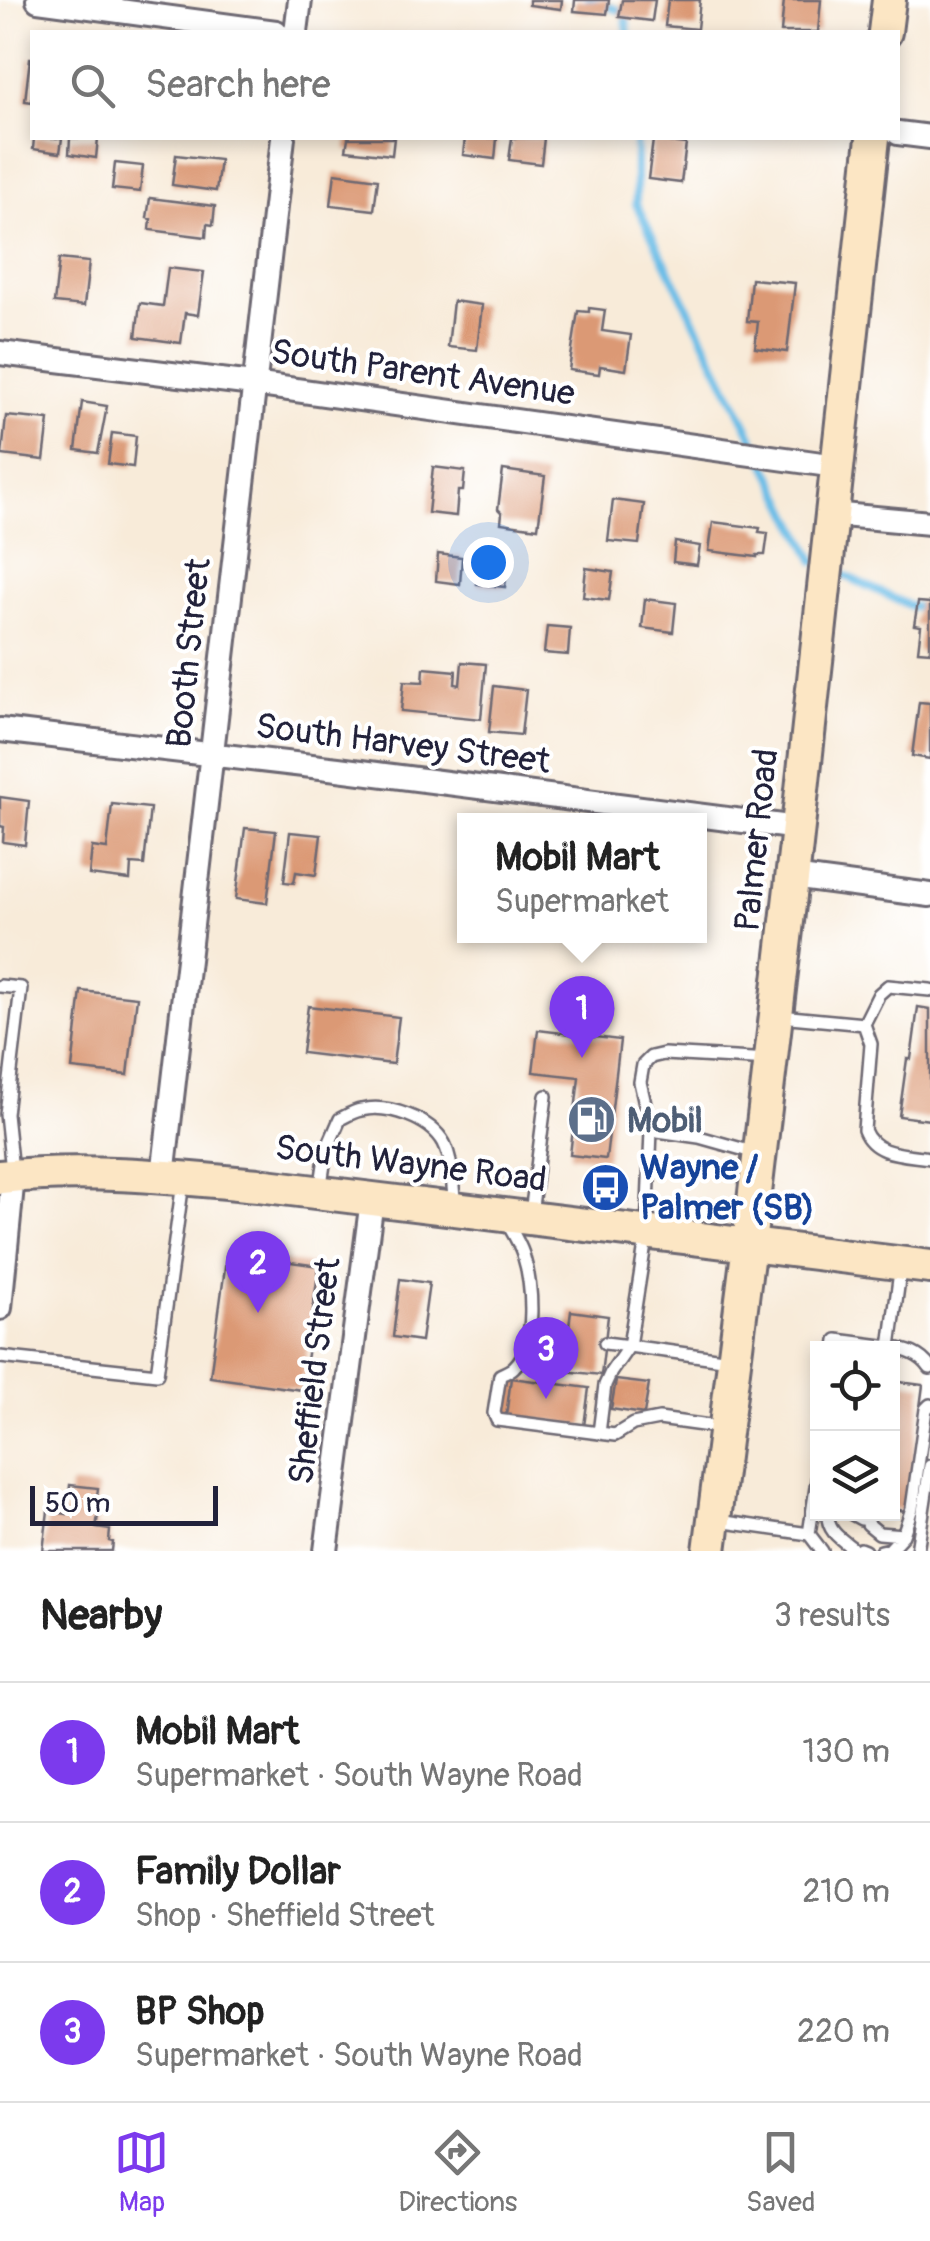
<!DOCTYPE html>
<meta charset="utf-8">
<style>
:root{--surface:#fff;--page:#f2f2f2;--text:#222;--muted:#767676;--line:#e0e0e0;--accent:#7c3aed}
body{margin:0;font-family:Pangolin,sans-serif;background:var(--page);color:var(--text)}
.controls{position:absolute;right:30px;bottom:30px;display:grid;overflow:hidden;border-radius:0px;box-shadow:0 5px 15px #0003}
.controls button{width:90px;height:90px;display:grid;place-items:center;padding:0;border:0;border-bottom:2px solid var(--line);background:var(--surface);color:var(--text);font:50px sans-serif}
.scale{position:absolute;left:30px;bottom:25px;width:188px;box-sizing:border-box;padding-left:10px;border:5px solid #22223b;border-top:0;font-size:28px;line-height:35px;white-space:nowrap;color:#22223b;-webkit-text-stroke:8px #fff;paint-order:stroke}
.you{position:absolute;left:488px;top:562px;width:35px;height:35px;margin:-25px;border:8px solid #fff;border-radius:50%;background:#1a73e8;box-shadow:0 0 0 15px #1a73e833}
.badge{display:grid;place-items:center;width:65px;height:65px;border-radius:50%;background:var(--accent);color:#fff;font-size:32px;font-weight:700}
.pin{position:absolute;translate:-50% -82px;filter:drop-shadow(0 2px 5px #0008)}
.pin::after{content:'';position:absolute;top:52px;width:35px;height:30px;background:inherit;clip-path:polygon(0 0,100% 0,50% 100%)}
.popup{position:absolute;left:457px;top:813px;width:250px;height:130px;box-sizing:border-box;display:grid;place-content:center;border-radius:0px;background:var(--surface);filter:drop-shadow(0 2px 8px #0005);font-size:32px;white-space:nowrap;color:var(--muted)}
.popup b{font-size:38px;color:var(--text)}
.popup::after{content:'';position:absolute;left:50%;top:100%;margin-left:-20px;border:20px solid transparent;border-top-color:var(--surface)}
.list{margin:0;padding:0;list-style:none}
h2{display:flex;justify-content:space-between;align-items:center;height:130px;margin:0;padding:0 40px;font-size:42px}
h2 small{font-size:32px;font-weight:400;color:var(--muted)}
.list li{display:grid;grid-template-columns:65px 1fr auto;gap:30px;align-items:center;box-sizing:border-box;height:140px;padding:0 40px;border-top:2px solid var(--line)}
.list b{display:block;font-size:38px;white-space:nowrap}
.list p{margin:0;font-size:32px;white-space:nowrap;color:var(--muted)}
.list em{font-size:32px;font-style:normal;color:var(--muted)}
.icon{flex:none;width:55px;height:55px;fill:none;stroke:currentColor;stroke-width:2;stroke-linecap:round;stroke-linejoin:round}
.map{position:relative;flex:none;width:930px;height:1551px;overflow:hidden}
.search{position:absolute;background:var(--surface);box-shadow:0 5px 15px #0003;left:30px;right:30px;top:30px;height:110px;display:flex;align-items:center;gap:25px;box-sizing:border-box;padding:0 35px;border-radius:0px;color:var(--muted);font-size:38px}
.sheet{height:550px;background:var(--surface)}
nav{display:flex;justify-content:space-around;align-items:center;box-sizing:border-box;height:140px;border-top:2px solid var(--line);background:var(--surface);font-size:28px;color:var(--muted)}
nav a{display:grid;justify-items:center;gap:5px}
nav .on{color:var(--accent)}
.map>svg:first-child{display:block}
.lines{fill:none;stroke-linecap:round;stroke-linejoin:round}
.stream{stroke:#6bbde7;stroke-width:8}
.building{fill:#db9975}
.lane-casing{stroke:#6d6872;stroke-width:16}
.street-casing{stroke:#6d6872;stroke-width:28}
.secondary-casing{stroke:#6d6872;stroke-width:38}
.lane{stroke:#fff;stroke-width:11}
.street{stroke:#fff;stroke-width:22}
.secondary{stroke:#fce6c4;stroke-width:32}
.labels{text-anchor:middle;stroke-width:8;stroke-linejoin:round;paint-order:stroke}
.street-label{font-size:35px;fill:#22223b;stroke:#fff}
.service-label{font-size:35px;font-weight:bold;fill:#4e5e75;stroke:#fff;text-anchor:start}
.transit-label{font-size:35px;font-weight:bold;fill:#164399;stroke:#fff;text-anchor:start}
</style>
<div class="map">
<svg width="930" height="1551" viewBox="0 0 930 1551">
<rect width="100%" height="100%" fill="#fff"/>
<filter id="ink" filterUnits="userSpaceOnUse"><feTurbulence type="fractalNoise" baseFrequency=".01" numOctaves="2"/><feDisplacementMap in="SourceGraphic" scale="20" xChannelSelector="R" yChannelSelector="G"/><feConvolveMatrix kernelMatrix="1 2 1 2 8 2 1 2 1" color-interpolation-filters="sRGB"/></filter>
<filter id="wash" filterUnits="userSpaceOnUse"><feTurbulence type="fractalNoise" baseFrequency=".0048" numOctaves="4" result="noise"/><feDisplacementMap in="SourceGraphic" scale="40" xChannelSelector="R" yChannelSelector="G"/><feGaussianBlur stdDeviation="2.25" result="paint"/><feColorMatrix in="noise" values="0 0 0 0 0 0 0 0 0 0 0 0 0 0 0 0 0 1.4 0 .05"/><feComposite in="paint" operator="in"/></filter>
<g filter="url(#wash)">
<rect width="100%" height="100%" fill="#f8ebd9"/>
<g class="lines">
<path class="stream" d="M588 0 625 12 628 32
M636 138V204L815 562
M833 570 910 606 930 608"/>
</g>
<g id="blocks">
<path class="building" d="M529 0H562L561 9 529 5Z
M575 0H609L607 14 574 11Z
M622 0H655L652 21 619 17Z
M668 0H700L697 29 665 26Z
M784 0H821L818 32H781Z
M30 58H32V102L25 101Z
M34 138H62L60 153 33 149Z
M70 138H98L96 158 69 154Z
M348 138H394L392 155 346 150Z
M465 138H497L495 159 463 155Z
M512 138H544L541 164 509 160Z
M653 140 686 144 681 183 648 179Z
M176 155 220 160 216 191 172 185Z
M115 163 143 166 140 192 112 189Z
M335 173 378 179 374 210 331 205Z
M150 198 215 206 213 225 207 224 206 237 150 230 151 219 147 218Z
M59 259 89 262 84 306 54 303Z
M168 268 204 272 198 315 185 313 181 343 136 337 140 303 163 306Z
M751 279 795 283 787 352 755 348 758 322 747 321Z
M453 301 482 305 477 350 448 347Z
M589 308 605 310 602 331 631 335 626 370 600 366 599 374 569 370 578 311 589 312Z
M82 402 107 406 98 453 76 450Z
M6 416 49 420 44 460 2 455Z
M112 433 136 436 133 467 108 464Z
M433 467 465 471 463 491H458L456 516 428 513Z
M503 470 545 476 538 528 501 523 502 513 498 509Z
M613 500 644 504 639 544 608 541Z
M713 522 760 528 759 532 768 533 765 555H757V557L709 551Z
M675 542 700 546 697 565 673 562Z
M481 549 509 552 505 587 477 584Z
M438 554 462 557 460 584 436 581Z
M586 568 613 572 609 600 583 597Z
M645 599 676 603 673 632 642 628Z
M918 602 930 603V652L918 651 921 626 914 625Z
M547 626 570 628 568 655 544 653Z
M462 662 486 664 481 719 401 711 404 681 423 682 424 668 456 671 455 684 460 685Z
M494 686 526 690 521 735 489 732Z
M919 702 930 703V759L912 756Z
M0 797 29 801 25 845 3 842 4 827 0 826Z
M112 804 150 808 144 865 131 864 130 880 89 875 92 847 107 849Z
M245 828 276 831 267 903 236 899Z
M290 832 321 835 316 875 296 872 294 883 284 882Z
M81 991 137 997 128 1075 72 1069Z
M308 1006 399 1017 393 1064 302 1053Z
M918 1007 930 1009V1120L899 1116 907 1059H911Z
M538 1030 620 1040 606 1159 570 1155 579 1077 533 1072Z
M227 1253 319 1266 302 1390 210 1377Z
M400 1279 429 1283 421 1341 393 1337Z
M571 1311 608 1316 601 1375 563 1371Z
M511 1378 589 1388 584 1426 506 1416Z
M616 1380 649 1384 644 1414 611 1409Z
M892 1381 923 1385 906 1511 892 1509Z
M70 1485 98 1488 95 1514 98 1515 96 1528 110 1530 109 1541 113 1542 112 1551H43L48 1511 67 1514Z"/>
</g>
</g>
<g filter="url(#ink)">
<use href="#blocks" fill-opacity="0" stroke="#6d6872" stroke-width="2.5"/>
<g class="lines">
<defs>
<path id="lane" d="M0 986 21 988 6 1114 12 1171
M780 1016 864 1024 871 1044 864 1130C874 1156 905 1154 930 1158
M864 1024 879 994 888 986 930 990
M651 1130 699 1137 756 1153
M320 1191 326 1151 340 1119C346 1116 354 1111 361 1110 387 1103 431 1119 444 1143 453 1161 452 1186 455 1205
M531 1214 546 1096
M505 1219C511 1230 519 1242 523 1254 532 1282 538 1345 514 1367 510 1371 505 1373 500 1375L494 1413 497 1420 615 1435 633 1424 659 1419 724 1428
M901 1264 890 1347C906 1350 921 1354 930 1368
M528 1335 568 1338
M836 1348 837 1340 890 1347
M0 1357 157 1374 183 1182
M730 1360 629 1346 647 1232 651 1130 640 1082 643 1065 651 1057 664 1054 770 1060
M599 1433 605 1385 611 1372 629 1346 605 1343
M828 1514C827 1530 839 1538 851 1547
M852 1514 861 1519
M718 1521 809 1534 822 1551
M868 1524 879 1533 903 1535 912 1508 926 1409 930 1405
M809 1534 818 1474
M860 1549 865 1551
M881 1551 890 1549 903 1535
M917 1551 930 1466"/>
<path id="street" d="M38 0 276 32
M296 32 300 0
M898 133 930 137
M0 353 253 384 836 466
M831 514 930 523
M0 730 338 769 798 828
M792 877 930 895
M163 1176 283 138
M0 1308 13 1176
M326 1551 372 1200"/>
<path id="secondary" d="M885 32 889 0
M0 1177C86 1168 172 1177 258 1185L930 1267
M710 1551 749 1244 796 845 873 138"/>
</defs>
<use href="#lane" class="lane-casing"/>
<use href="#street" class="street-casing"/>
<use href="#secondary" class="secondary-casing"/>
<use href="#lane" class="lane"/>
<use href="#street" class="street"/>
<use href="#secondary" class="secondary"/>
</g>
</g>
<defs>
<symbol id="fuel-disc" viewBox="-11 -11 22 22"><circle r="9.5" fill="#5c6f8a" stroke="#fff"/><path d="M-5.5-6h7V0h2V4h1.3V-2.5L3-4.5l.8-.8L6-3V5H2.5V1h-1V6h-7ZM-4.2-4.7v3.2H.2V-4.7Z" fill="#fff"/></symbol>
<symbol id="bus-disc" viewBox="-11 -11 22 22"><circle r="9.5" fill="#1a4fb4" stroke="#fff"/><path d="M-5-6H5V4H4V6H2V4H-2V6H-4V4H-5ZM-3.5-4V0h7V-4ZM-3.5 1.2v1.5H-2V1.2ZM2 1.2v1.5H3.5V1.2Z" fill="#fff"/></symbol>
</defs>
<g fill-rule="evenodd">
<use href="#fuel-disc" x="564" y="1092" width="55" height="55"/>
<use href="#bus-disc" x="578" y="1160" width="55" height="55"/>
</g>
<g class="labels">
<g class="street-label">
<text transform="translate(423 372) rotate(8)" y="12">South Parent Avenue</text>
<text transform="translate(188 653) rotate(-84)" y="12">Booth Street</text>
<text transform="translate(403 743) rotate(7)" y="12">South Harvey Street</text>
<text transform="translate(756 840) rotate(-84)" y="12">Palmer Road</text>
<text transform="translate(411 1163) rotate(7)" y="12">South Wayne Road</text>
<text transform="translate(314 1371) rotate(-83)" y="12">Sheffield Street</text>
</g>
<g class="service-label">
<text x="627" y="1132">Mobil</text>
</g>
<g class="transit-label">
<text x="640" y="1179">Wayne /<tspan x="640" dy="40">Palmer (SB)</tspan></text>
</g>
</g>
</svg>
<div class="controls">
<button><svg class="icon" aria-label="locate" viewBox="0 0 24 24"><circle cx="12" cy="12" r="6"/><path d="M12 2v4M12 18v4M2 12h4M18 12h4"/></svg></button>
<button><svg class="icon" aria-label="layers" viewBox="0 0 24 24"><path d="M12 4l9 5-9 5-9-5zM3 14l9 5 9-5"/></svg></button>
</div>
<div class="scale">50 m</div>
<div class="you"></div>
<div class="pin badge" style="left:582px;top:1058px">1</div>
<div class="popup"><b>Mobil Mart</b>Supermarket</div>
<div class="pin badge" style="left:258px;top:1313px">2</div>
<div class="pin badge" style="left:546px;top:1399px">3</div>
<div class="search"><svg class="icon" aria-label="search" viewBox="0 0 24 24"><circle cx="10" cy="10" r="6"/><path d="M15 15l6 6"/></svg>Search here</div>
</div>
<section class="sheet">
<h2>Nearby<small>3 results</small></h2>
<ul class="list">
<li><span class="badge">1</span><div><b>Mobil Mart</b><p>Supermarket · South Wayne Road</p></div><em>130 m</em></li>
<li><span class="badge">2</span><div><b>Family Dollar</b><p>Shop · Sheffield Street</p></div><em>210 m</em></li>
<li><span class="badge">3</span><div><b>BP Shop</b><p>Supermarket · South Wayne Road</p></div><em>220 m</em></li>
</ul>
</section>
<nav>
<a class="on"><svg class="icon" aria-label="map" viewBox="0 0 24 24"><path d="M3 6l6-2 6 2 6-2v14l-6 2-6-2-6 2zM9 4v14M15 6v14"/></svg>Map</a>
<a><svg class="icon" aria-label="directions" viewBox="0 0 24 24"><path d="M12 3l9 9-9 9-9-9zM9 14v-3h6M13 9l2 2-2 2"/></svg>Directions</a>
<a><svg class="icon" aria-label="saved" viewBox="0 0 24 24"><path d="M7 4h10v16l-5-4-5 4z"/></svg>Saved</a>
</nav>
